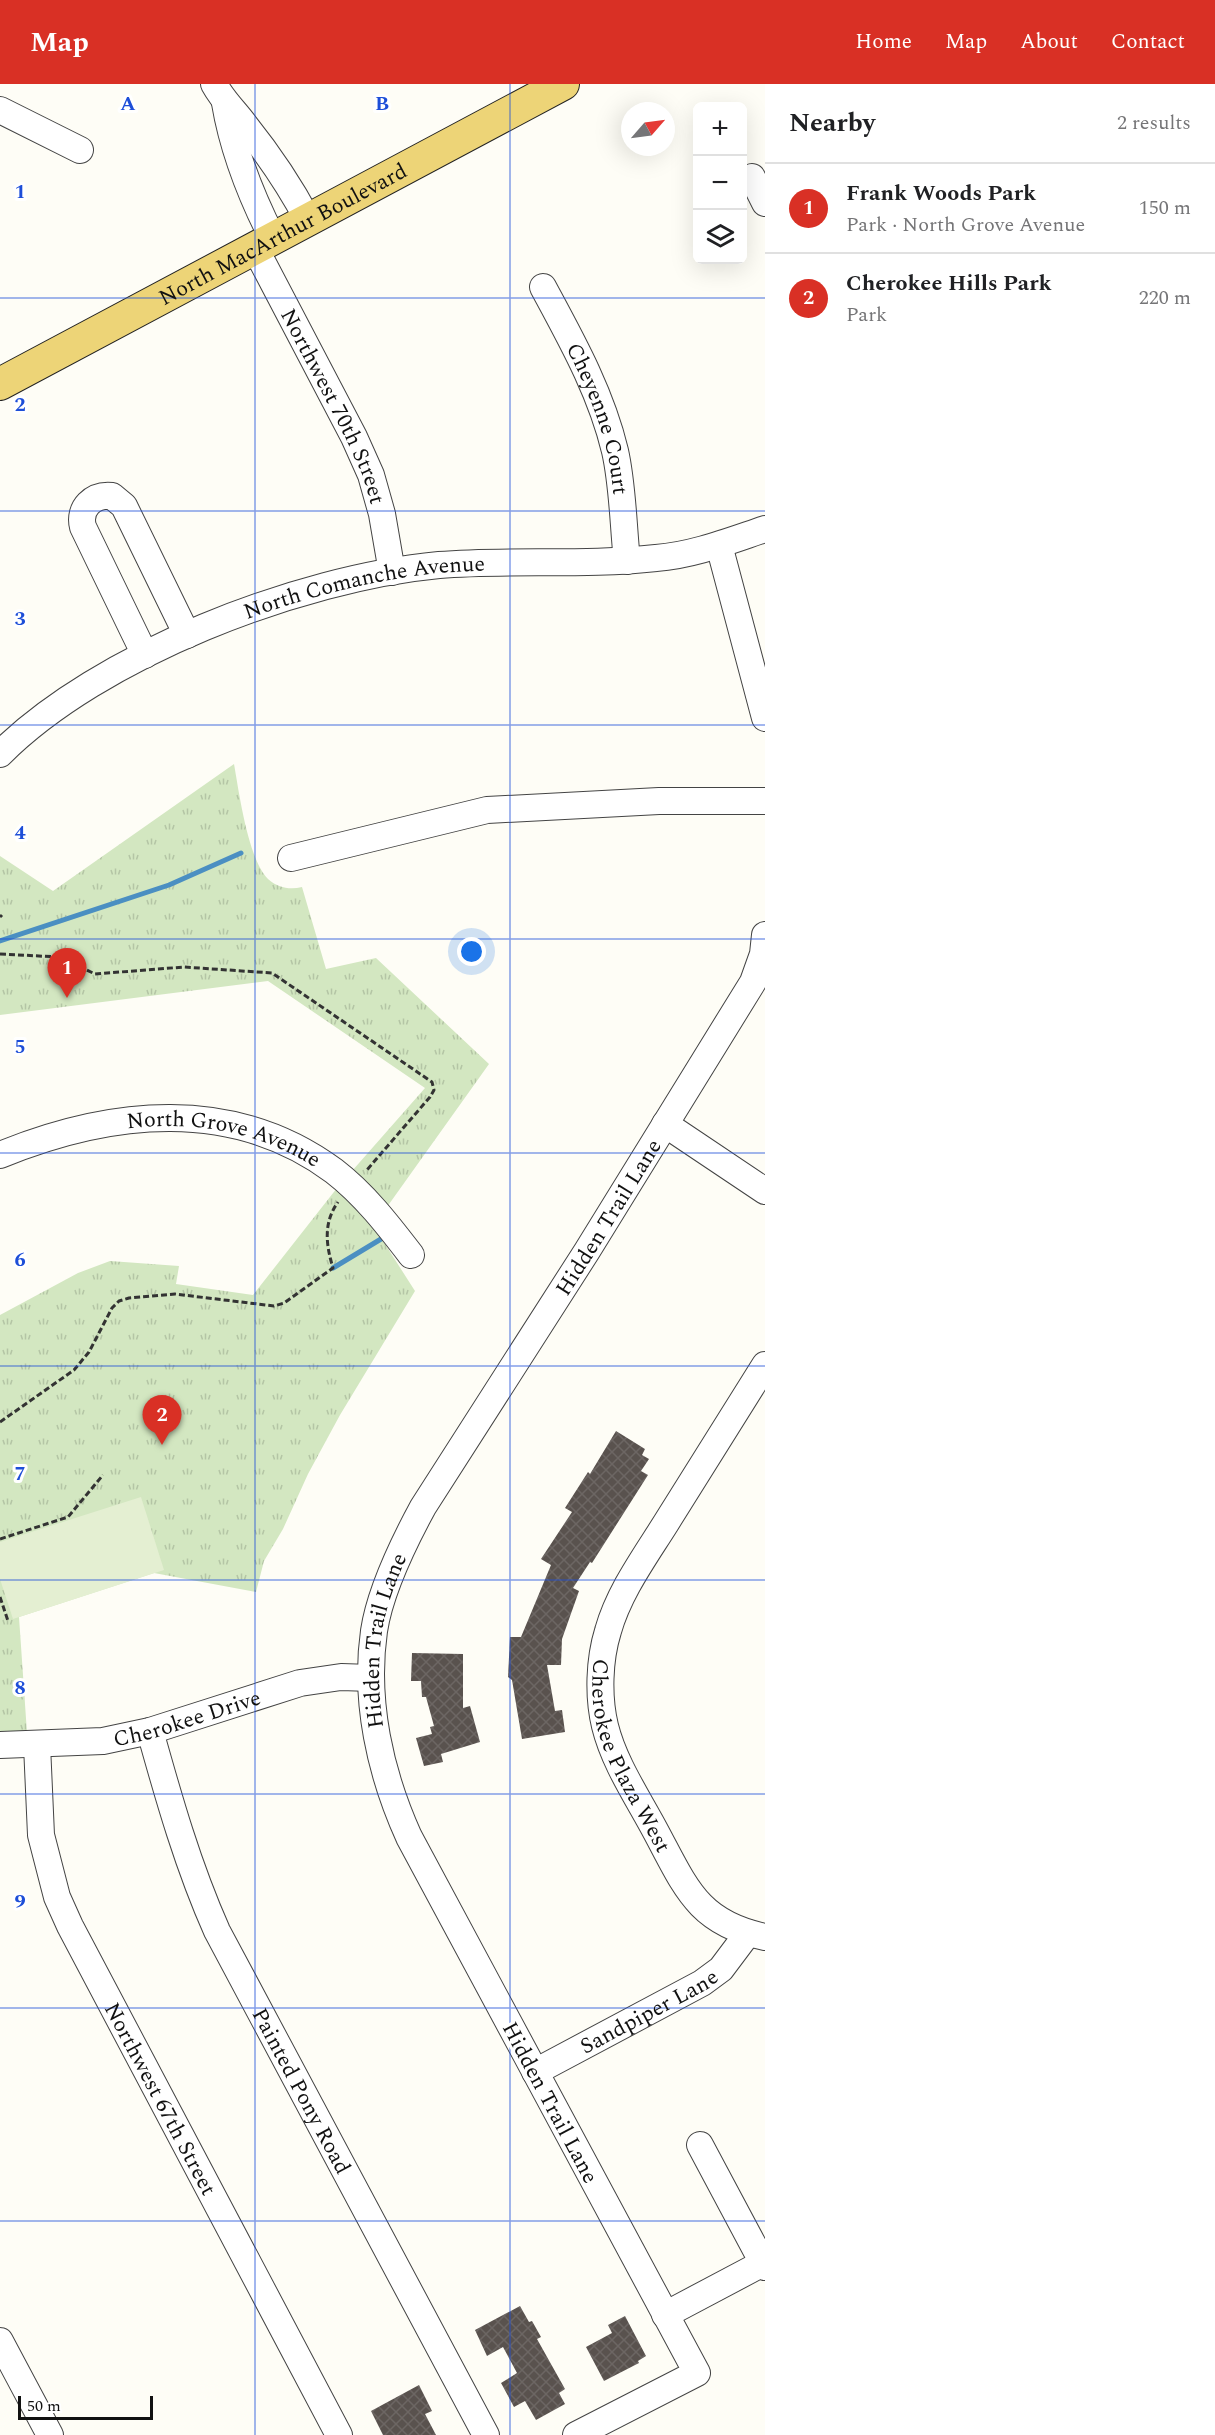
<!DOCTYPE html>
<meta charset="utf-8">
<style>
:root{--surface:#fff;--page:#f6f6f6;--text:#202124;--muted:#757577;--line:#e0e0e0;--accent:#d93025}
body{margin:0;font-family:Spectral,serif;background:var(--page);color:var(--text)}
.controls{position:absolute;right:18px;top:18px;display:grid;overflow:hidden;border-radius:9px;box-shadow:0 6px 24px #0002}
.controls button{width:54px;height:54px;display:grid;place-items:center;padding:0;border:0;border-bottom:2px solid var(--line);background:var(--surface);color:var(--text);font:30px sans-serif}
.compass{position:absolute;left:621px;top:18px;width:54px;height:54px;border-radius:50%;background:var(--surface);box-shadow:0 6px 24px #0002;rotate:62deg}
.scale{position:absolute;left:18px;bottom:15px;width:135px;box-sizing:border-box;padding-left:6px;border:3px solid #111;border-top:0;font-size:16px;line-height:21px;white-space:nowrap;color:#111;-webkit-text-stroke:4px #fff;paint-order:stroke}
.you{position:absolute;left:472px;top:868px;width:21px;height:21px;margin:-15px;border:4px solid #fff;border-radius:50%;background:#1a73e8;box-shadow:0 0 0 9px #1a73e833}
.badge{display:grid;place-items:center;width:39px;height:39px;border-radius:50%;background:var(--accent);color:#fff;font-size:20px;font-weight:700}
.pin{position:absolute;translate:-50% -50px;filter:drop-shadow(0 2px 3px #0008)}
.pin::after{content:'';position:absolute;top:32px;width:21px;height:18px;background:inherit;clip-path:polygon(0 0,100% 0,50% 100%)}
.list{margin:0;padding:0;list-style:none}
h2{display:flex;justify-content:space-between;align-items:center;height:78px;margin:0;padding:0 24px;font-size:26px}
h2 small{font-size:20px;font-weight:400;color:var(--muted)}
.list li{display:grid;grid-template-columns:39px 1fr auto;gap:18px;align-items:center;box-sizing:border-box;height:90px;padding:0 24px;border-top:2px solid var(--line)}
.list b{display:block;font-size:22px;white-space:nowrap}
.list p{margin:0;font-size:20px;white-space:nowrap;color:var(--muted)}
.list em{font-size:20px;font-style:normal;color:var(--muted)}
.icon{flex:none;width:33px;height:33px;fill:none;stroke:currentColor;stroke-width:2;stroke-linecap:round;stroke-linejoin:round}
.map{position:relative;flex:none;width:765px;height:2351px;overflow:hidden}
header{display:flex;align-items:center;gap:36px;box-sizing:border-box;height:84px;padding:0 30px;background:var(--accent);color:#fff}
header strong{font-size:28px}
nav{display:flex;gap:33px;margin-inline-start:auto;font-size:21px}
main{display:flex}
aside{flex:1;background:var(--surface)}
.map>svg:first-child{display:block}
.grass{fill:url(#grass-tufts)}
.pitch{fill:#e4efd2}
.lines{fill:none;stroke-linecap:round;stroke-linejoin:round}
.stream{stroke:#4b8fc2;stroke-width:5}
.building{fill:url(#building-cross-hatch)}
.minor-casing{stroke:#444;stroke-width:28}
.major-casing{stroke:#222;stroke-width:34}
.path{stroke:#333;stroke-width:3;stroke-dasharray:6 3;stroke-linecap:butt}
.minor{stroke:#fff;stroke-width:26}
.major{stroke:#edd477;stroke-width:32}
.grid{fill:none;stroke:#1d4ed8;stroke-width:1.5;stroke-opacity:0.55}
.labels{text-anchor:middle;stroke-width:6;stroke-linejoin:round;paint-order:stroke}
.street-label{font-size:22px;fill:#111;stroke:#fff}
.grid-label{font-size:20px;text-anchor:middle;font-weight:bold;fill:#1d4ed8;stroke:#fff;stroke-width:6;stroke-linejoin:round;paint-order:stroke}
</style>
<header>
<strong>Map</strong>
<nav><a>Home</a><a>Map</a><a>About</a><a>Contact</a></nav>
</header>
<main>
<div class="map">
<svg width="765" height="2351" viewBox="0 0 765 2351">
<defs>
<pattern id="grass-tufts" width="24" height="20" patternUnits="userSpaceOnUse" patternTransform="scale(1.5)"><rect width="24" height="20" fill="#d3e7c1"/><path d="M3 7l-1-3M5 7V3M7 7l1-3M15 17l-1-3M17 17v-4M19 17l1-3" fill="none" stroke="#b4c5a5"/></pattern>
<pattern id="building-cross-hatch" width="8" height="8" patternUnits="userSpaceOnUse" patternTransform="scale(1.5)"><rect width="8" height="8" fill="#59524e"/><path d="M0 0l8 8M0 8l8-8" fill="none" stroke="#6c6663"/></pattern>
</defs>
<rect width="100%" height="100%" fill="#fefdf6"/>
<path class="grass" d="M234 680C239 708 248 775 268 795 278 804 290 806 302 803L326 885 376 874 489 980 387 1123 352 1087 425 1004 268 897 0 931V772L53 807Z
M337 1104 376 1146 415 1207 340 1331 308 1390 283 1445 264 1477 256 1508 154 1489 19 1533 27 1649 0 1650V1231L78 1189 110 1177 179 1182 176 1200 253 1211Z"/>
<path class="pitch" d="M141 1413 164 1486 13 1535 0 1495V1458Z"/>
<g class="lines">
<path class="stream" d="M0 857 169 801 241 769
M333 1184 386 1152"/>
</g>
<path class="building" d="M616 1347 645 1365 642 1371 649 1375 641 1387 648 1391 592 1479 590 1478 573 1504 579 1507 562 1555 561 1581H547L555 1627 562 1626 565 1648 522 1655 512 1596 508 1593 510 1553H521L551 1481 541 1475 572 1428 565 1424 588 1388 590 1390Z
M412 1569 463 1570V1624L470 1622 480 1658 441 1670 443 1678 424 1682 416 1654 432 1650 430 1643 434 1642 426 1613H422L421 1597H411Z
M520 2222 529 2238 532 2237 541 2253 537 2255 565 2305 559 2309 565 2320 536 2336 525 2317 514 2323 501 2299 517 2289 503 2263 487 2272 475 2246Z
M625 2232 646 2272 638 2277 639 2279 604 2297 586 2263 612 2249 608 2241Z
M419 2301 432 2327 425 2330 436 2351H383L371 2327Z"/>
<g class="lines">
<defs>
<g id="minor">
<path d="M214 0C224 18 234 26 245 41 269 71 290 102 308 136"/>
<path d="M225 19C233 67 251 112 273 155"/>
<path d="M0 26 80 66"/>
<path d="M752 93 765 119"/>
<path id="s1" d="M255 164 354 353 371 391 382 430 392 488"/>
<path id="s2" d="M543 203C571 255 601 308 615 367 623 402 623 440 627 477"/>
<path d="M719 461 765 634"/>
<path d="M145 571 83 443C78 424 93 410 112 412L124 422 187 551"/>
<path id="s3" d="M0 670C99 571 299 494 439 481 511 475 584 482 656 474 694 471 729 457 765 445"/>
<path d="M291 774 487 726 659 717H765"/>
<path d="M665 1040 765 1107"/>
<path id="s4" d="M0 1071C110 1026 233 1012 334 1087 364 1110 388 1141 411 1171"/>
<path id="s5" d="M765 1281C732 1334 699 1387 666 1439 644 1474 619 1508 608 1547 599 1576 598 1613 605 1642 614 1679 638 1714 656 1748 686 1804 698 1839 765 1853"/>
<path id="s6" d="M150 1647C169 1715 188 1782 217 1847L486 2351"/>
<path id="s7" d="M0 1661 103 1657 150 1647 300 1599 341 1593 371 1594"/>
<path id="s8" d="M37 1661 41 1751 57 1813 70 1842 339 2351"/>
<path id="s9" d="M535 1988 702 1899 721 1885 748 1849"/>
<path d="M700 2061 765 2183"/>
<path d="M665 2231 765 2178"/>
<path d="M0 2257 50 2351"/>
<path id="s10" d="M576 2351 697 2289 409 1753C380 1689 364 1617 374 1547 380 1507 404 1458 423 1423L587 1167 753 898 763 870 765 851"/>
</g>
<g id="major">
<path id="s11" d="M0 300 563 0"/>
</g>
</defs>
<use href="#minor" class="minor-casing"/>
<use href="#major" class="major-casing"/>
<path class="path" d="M0 833 2 831
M0 870 59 873 95 890 184 883 272 889 432 998 434 1006 430 1013 366 1087
M0 1338 74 1286 89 1268 112 1224 119 1217 129 1214 175 1210 274 1222 284 1219 333 1184C326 1161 323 1139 338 1118
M0 1455 68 1433 103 1391
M0 1513 8 1537"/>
<use href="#minor" class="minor"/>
<use href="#major" class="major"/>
</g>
<path class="grid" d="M255 0V2351M510 0V2351M0 214H765M0 427H765M0 641H765M0 855H765M0 1069H765M0 1282H765M0 1496H765M0 1710H765M0 1924H765M0 2137H765"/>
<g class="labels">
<g class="street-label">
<text dy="8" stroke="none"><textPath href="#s11" startOffset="320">North MacArthur Boulevard</textPath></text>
<text dy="8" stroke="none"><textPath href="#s1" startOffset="177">Northwest 70th Street</textPath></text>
<text dy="8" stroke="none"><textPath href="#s2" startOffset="144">Cheyenne Court</textPath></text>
<text dy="8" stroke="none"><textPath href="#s3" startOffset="408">North Comanche Avenue</textPath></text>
<text dy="8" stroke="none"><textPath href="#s4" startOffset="232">North Grove Avenue</textPath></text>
<text dy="8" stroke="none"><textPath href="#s10" startOffset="1434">Hidden Trail Lane</textPath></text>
<text dy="8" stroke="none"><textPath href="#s10" startOffset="948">Hidden Trail Lane</textPath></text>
<text dy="8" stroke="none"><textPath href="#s7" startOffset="190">Cherokee Drive</textPath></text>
<text dy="8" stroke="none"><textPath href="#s5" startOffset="441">Cherokee Plaza West</textPath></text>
<text dy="8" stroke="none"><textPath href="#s9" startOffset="129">Sandpiper Lane</textPath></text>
<text dy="8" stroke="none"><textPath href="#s6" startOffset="392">Painted Pony Road</textPath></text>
<text dy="8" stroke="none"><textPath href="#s8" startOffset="381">Northwest 67th Street</textPath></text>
<text transform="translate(551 2018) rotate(62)" y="8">Hidden Trail Lane</text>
</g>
</g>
<g class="grid-label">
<text x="128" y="26">A</text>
<text x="382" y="26">B</text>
<text x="20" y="114">1</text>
<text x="20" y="327">2</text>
<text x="20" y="541">3</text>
<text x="20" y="755">4</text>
<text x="20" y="969">5</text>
<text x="20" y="1182">6</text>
<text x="20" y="1396">7</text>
<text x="20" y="1610">8</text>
<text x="20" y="1824">9</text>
</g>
</svg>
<div class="controls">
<button>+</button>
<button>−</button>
<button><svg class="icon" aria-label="layers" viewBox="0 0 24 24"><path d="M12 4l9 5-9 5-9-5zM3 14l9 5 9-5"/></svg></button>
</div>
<svg class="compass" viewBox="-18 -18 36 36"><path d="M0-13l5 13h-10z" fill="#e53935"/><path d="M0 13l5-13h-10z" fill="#757577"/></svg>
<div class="scale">50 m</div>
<div class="you"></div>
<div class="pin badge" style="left:67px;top:914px">1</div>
<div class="pin badge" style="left:162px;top:1361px">2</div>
</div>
<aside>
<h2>Nearby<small>2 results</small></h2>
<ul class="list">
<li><span class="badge">1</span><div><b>Frank Woods Park</b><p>Park · North Grove Avenue</p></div><em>150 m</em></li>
<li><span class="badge">2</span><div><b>Cherokee Hills Park</b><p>Park</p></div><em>220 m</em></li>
</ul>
</aside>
</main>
